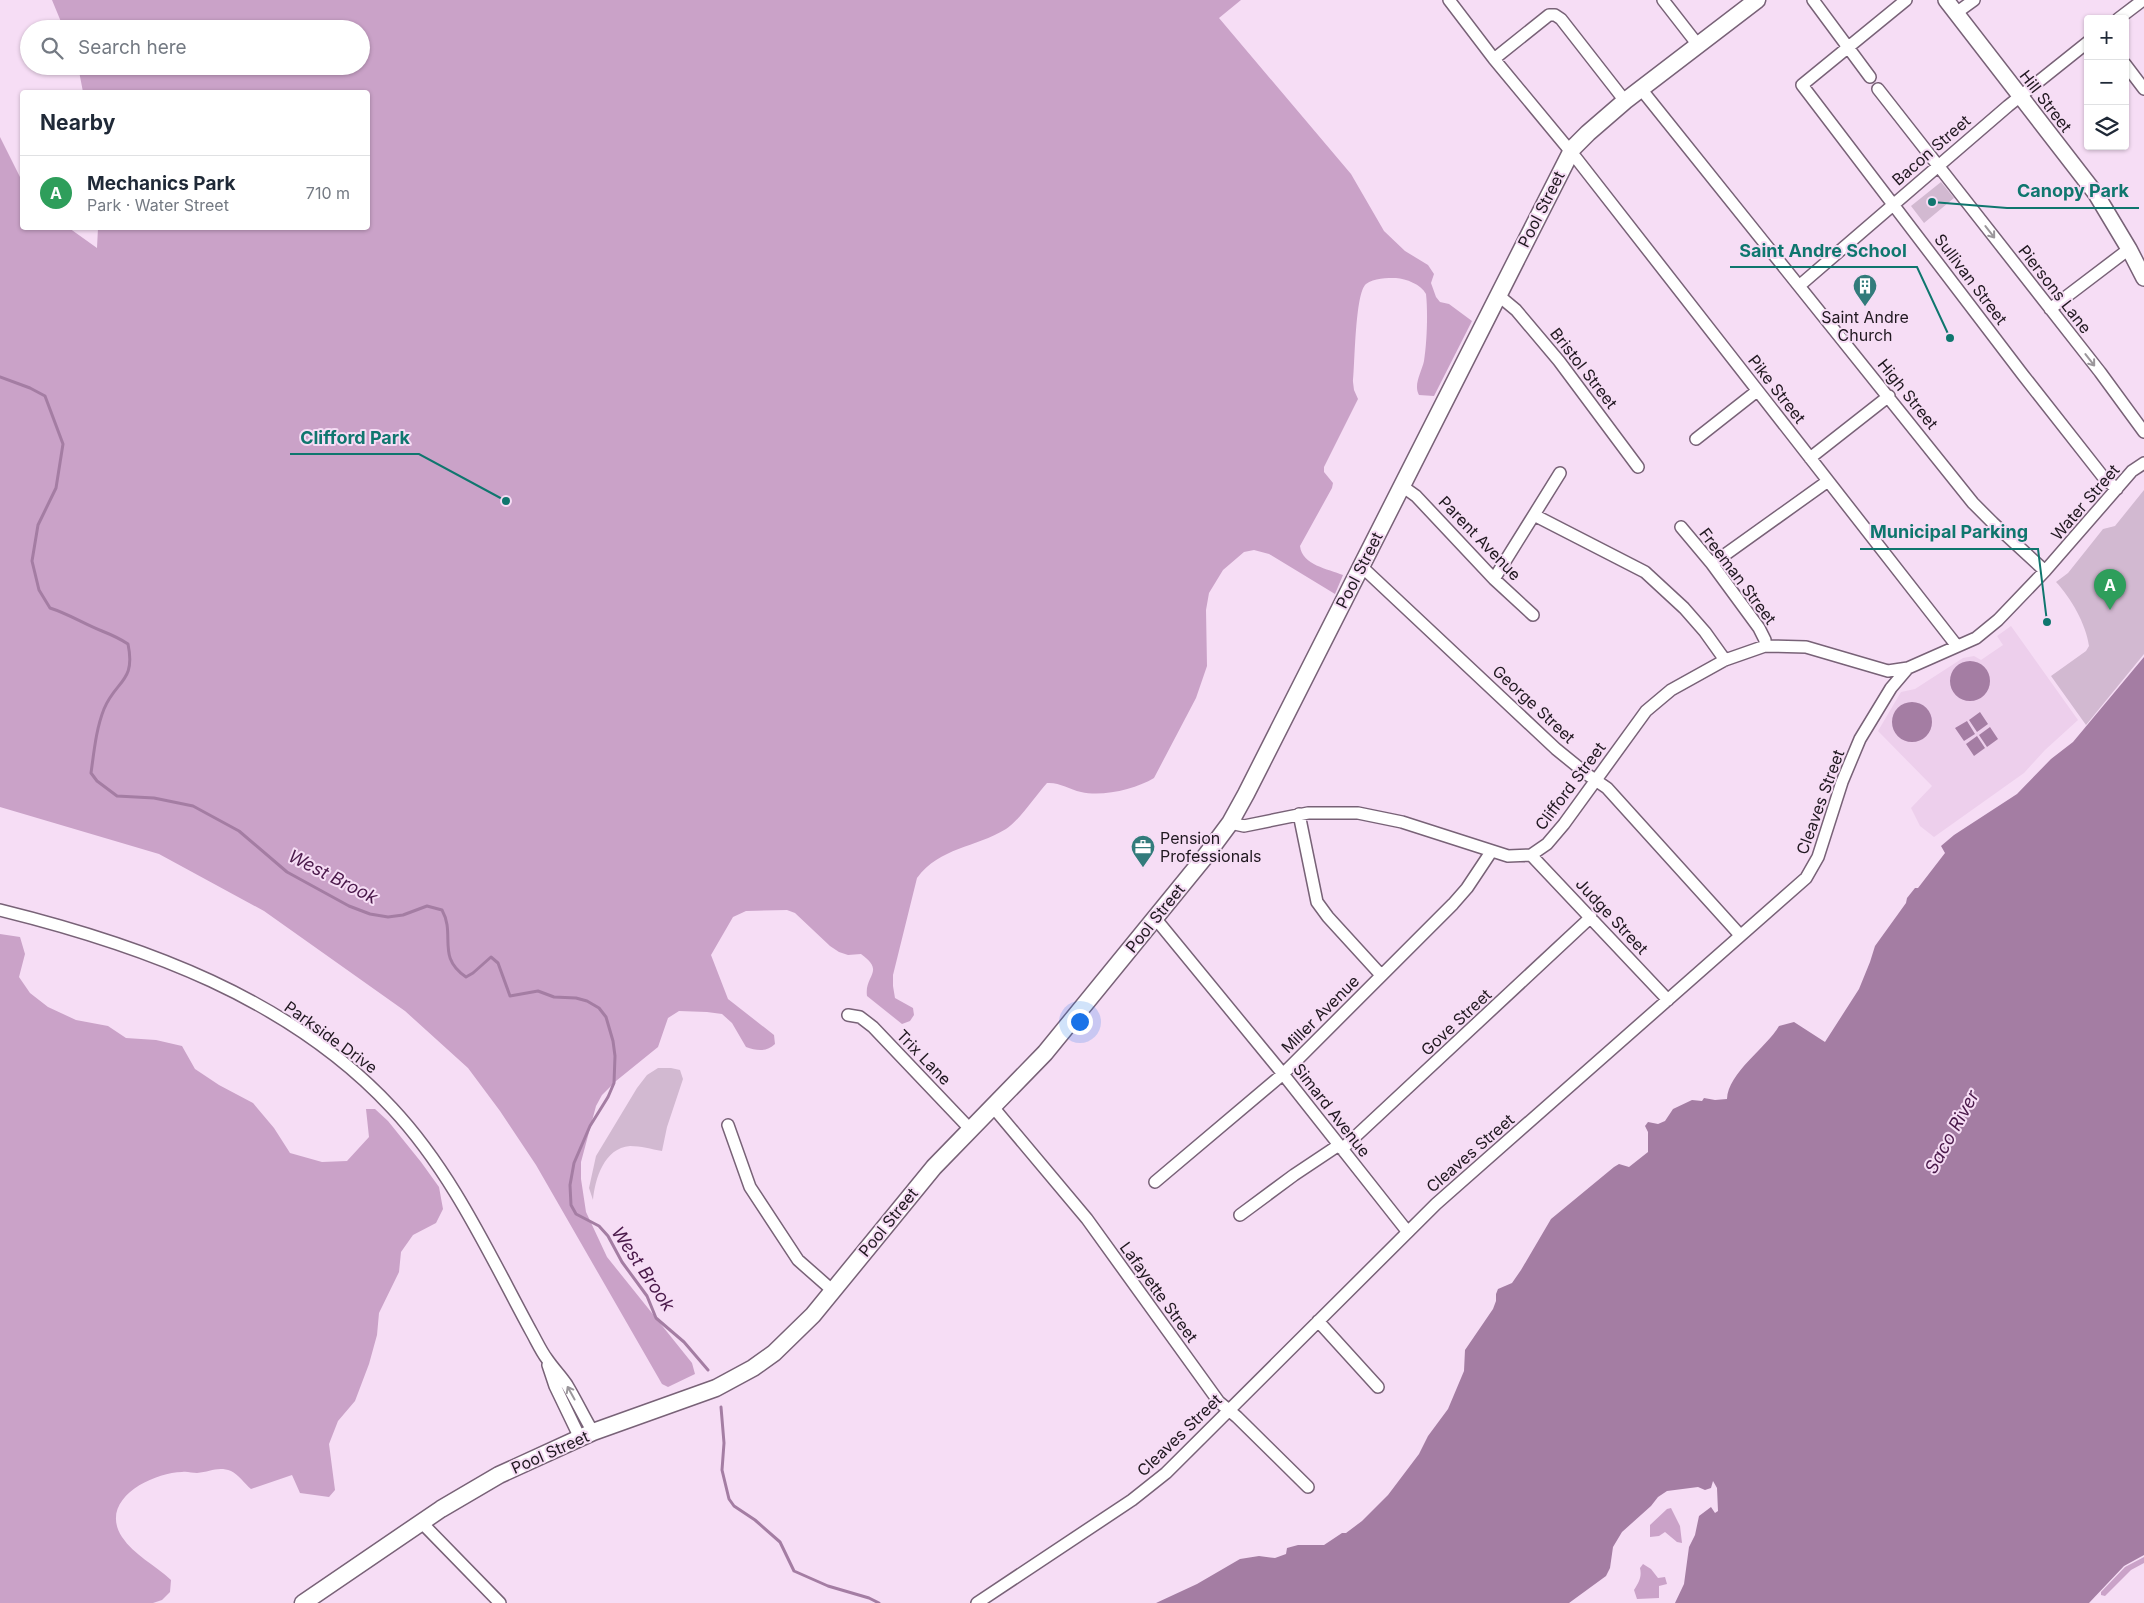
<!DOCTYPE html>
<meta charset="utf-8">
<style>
:root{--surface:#fff;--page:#f6f6f7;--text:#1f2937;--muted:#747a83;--line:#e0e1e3;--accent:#7c3aed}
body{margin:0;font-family:Inter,sans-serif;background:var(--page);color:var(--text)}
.controls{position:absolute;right:15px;top:15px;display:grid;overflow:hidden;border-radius:5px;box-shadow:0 1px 4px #0004}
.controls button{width:45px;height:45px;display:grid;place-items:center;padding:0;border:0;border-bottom:1px solid var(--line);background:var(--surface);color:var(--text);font:25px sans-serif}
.you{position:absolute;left:1079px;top:1021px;width:18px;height:18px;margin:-12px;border:4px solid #fff;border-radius:50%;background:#1a73e8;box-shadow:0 0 0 8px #1a73e833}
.badge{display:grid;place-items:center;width:32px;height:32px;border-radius:50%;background:var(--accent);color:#fff;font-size:16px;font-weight:700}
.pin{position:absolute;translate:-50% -41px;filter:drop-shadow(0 1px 2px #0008)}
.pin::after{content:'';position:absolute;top:26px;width:18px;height:15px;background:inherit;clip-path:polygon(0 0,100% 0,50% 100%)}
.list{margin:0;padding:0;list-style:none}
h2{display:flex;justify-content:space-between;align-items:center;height:65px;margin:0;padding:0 20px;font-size:21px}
h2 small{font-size:16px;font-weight:400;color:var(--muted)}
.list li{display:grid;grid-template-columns:32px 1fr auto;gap:15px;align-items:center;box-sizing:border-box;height:75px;padding:0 20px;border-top:1px solid var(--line)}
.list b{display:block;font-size:19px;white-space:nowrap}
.list p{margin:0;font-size:16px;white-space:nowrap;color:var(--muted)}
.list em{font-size:16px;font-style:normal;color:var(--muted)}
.icon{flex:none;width:28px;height:28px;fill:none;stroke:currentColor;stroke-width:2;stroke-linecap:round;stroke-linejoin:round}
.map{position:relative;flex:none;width:2144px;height:1603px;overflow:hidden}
.search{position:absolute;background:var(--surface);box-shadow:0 1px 4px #0004;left:20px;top:20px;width:350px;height:55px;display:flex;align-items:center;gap:12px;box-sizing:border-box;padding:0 18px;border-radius:28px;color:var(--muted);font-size:19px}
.panel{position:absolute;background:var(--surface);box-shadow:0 1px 4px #0004;left:20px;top:90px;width:350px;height:140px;border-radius:5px}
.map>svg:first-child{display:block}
.built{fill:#edcfec}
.green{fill:#d2b9d1}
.forest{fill:#caa2c8}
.water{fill:#a47da3}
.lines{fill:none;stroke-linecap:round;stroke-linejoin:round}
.stream{stroke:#a47da3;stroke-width:3}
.minor-casing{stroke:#786277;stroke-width:14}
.tertiary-casing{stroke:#786277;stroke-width:18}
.secondary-casing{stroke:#786277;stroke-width:19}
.minor{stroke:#fff;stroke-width:11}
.tertiary{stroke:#fff;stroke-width:15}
.secondary{stroke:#fff;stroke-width:16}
.oneway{stroke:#9b979b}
.labels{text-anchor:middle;stroke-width:4;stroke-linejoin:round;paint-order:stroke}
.street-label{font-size:16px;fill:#201820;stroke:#f6ddf5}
.poi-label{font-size:16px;fill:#201820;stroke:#f6ddf5}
.water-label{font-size:18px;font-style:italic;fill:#4a194a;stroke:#f6ddf5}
.leader{fill:none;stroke:#0f766e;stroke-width:2}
.callout-dot{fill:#0f766e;stroke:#f6ddf5;stroke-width:2}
.callout-label{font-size:18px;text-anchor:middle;font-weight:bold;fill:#0f766e;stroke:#f6ddf5;stroke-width:4;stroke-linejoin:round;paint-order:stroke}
</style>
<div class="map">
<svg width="2144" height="1603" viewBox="0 0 2144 1603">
<rect width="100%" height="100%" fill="#f6ddf5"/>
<path class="built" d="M2011 626 2078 720 2045 750 2024 773 1934 837 1920 826 1911 808 1932 786 1878 731 1901 692 1915 689 1963 658 1974 656 1981 660 2003 645 1997 636Z"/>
<path class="green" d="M1941 182 1954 198 1924 223 1911 206Z
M2144 490V654L2086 725 2051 676 2086 651 2089 646C2086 624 2071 598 2056 582L2068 573 2103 529 2115 526Z
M658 1068H671L680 1070 683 1079 667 1127 662 1151C651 1149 641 1146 630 1146 604 1148 595 1179 593 1200L589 1188 596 1156 637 1088 647 1075Z"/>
<path class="forest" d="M52 0H1241L1219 18 1351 174 1384 231 1405 251 1428 265 1434 274 1431 283 1436 297 1440 302 1449 304 1472 321 1434 396 1419 395C1413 385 1422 371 1424 361 1427 342 1428 312 1426 294 1421 284 1406 279 1396 278 1387 278 1374 278 1366 284 1355 293 1355 364 1353 382L1354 390 1358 399 1324 467V472L1333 483 1332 488 1300 546C1302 565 1328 569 1343 575L1335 594 1269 554 1254 550 1244 552 1223 570 1209 593 1206 610 1207 666 1196 698 1154 778C1136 789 1103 797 1081 792 1069 789 1059 782 1047 783 1037 794 1018 822 1006 829 975 848 940 847 917 878L893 975V986L895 998 913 1008 914 1015 910 1021 902 1024 867 996C864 975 886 972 861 954L848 955 839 952 830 946 795 913 787 910 746 911 733 917 711 955 728 999 774 1035 775 1044C767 1052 757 1051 746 1047L732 1023 722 1014 707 1012 679 1011 668 1018 658 1047 616 1081 602 1095 596 1106 581 1162V1179L586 1212 607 1257 692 1363 695 1374 668 1387 662 1384 536 1165 500 1111 468 1068 405 1011 264 911 159 854 0 807V137L22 181V228H69L97 248 98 228H368V92H83L78 66H361V29H64Z
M0 934 20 937 25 954 19 977 30 993 48 1007 76 1020 108 1026 126 1038 156 1040 182 1046 195 1069 219 1085 253 1103 274 1128 290 1153 322 1162 347 1161 369 1137 366 1109H375L388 1121 421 1162 439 1187 443 1209 436 1223 413 1235 401 1252 399 1272 379 1313 377 1335 369 1364 355 1401 338 1421 329 1444 335 1490 329 1497 300 1493 292 1475 251 1489C245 1484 238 1474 231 1471 218 1466 210 1472 197 1473 192 1473 187 1471 182 1472 151 1473 98 1500 122 1537 134 1555 155 1565 171 1580L170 1592 162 1600 153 1603H0Z
M1671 1508 1680 1526 1682 1543 1677 1542 1665 1532 1659 1536 1650 1537V1525L1667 1509Z
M2144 1557V1563L2131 1570 2105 1596 2101 1595V1592L2125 1567Z
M1643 1564 1651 1569 1658 1578 1665 1577 1667 1584 1659 1586V1598L1637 1599 1634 1590C1639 1582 1642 1577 1640 1568Z"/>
<path class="water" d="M2144 657V1555L2124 1566 2089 1603H1675L1684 1584 1689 1547 1695 1535 1699 1516 1711 1507 1715 1513 1718 1511 1717 1488 1713 1481 1711 1488 1705 1490 1698 1487 1667 1491 1658 1497 1651 1506 1622 1532 1613 1547 1610 1568 1606 1576 1569 1603H1156L1197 1584 1240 1559 1259 1556 1275 1558 1286 1554 1287 1548 1298 1545H1324L1342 1533H1346L1362 1521 1388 1495 1419 1454 1428 1436 1448 1409 1464 1371 1465 1350 1493 1309 1496 1301V1294L1498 1289 1512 1283 1521 1270 1551 1219 1614 1167 1619 1164 1629 1167 1648 1152V1132L1645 1126 1648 1122 1658 1124 1665 1121 1673 1109 1692 1100 1702 1101 1704 1098 1715 1100 1727 1099C1728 1073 1766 1048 1779 1026L1794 1022 1825 1042 1859 989 1870 962 1875 946 1906 903 1907 898 1915 888H1918L1945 853 1941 846 1954 835 2017 794 2051 759 2073 742Z
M1950 681a20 20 0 1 1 40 0a20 20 0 1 1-40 0Z
M1892 722a20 20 0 1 1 40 0a20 20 0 1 1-40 0Z
M1980 712 1988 724 1977 732 1969 720Z
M1967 721 1975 734 1964 741 1955 728Z
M1990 727 1998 739 1987 747 1979 735Z
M1977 736 1985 748 1974 756 1966 744Z"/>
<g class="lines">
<path class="stream" d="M0 377 30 388 45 396 63 444 56 488 38 525 32 561 39 590 50 608C69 614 84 624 102 631 112 635 119 638 128 644 136 682 116 680 104 709 96 729 94 752 91 773L97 781 117 796 154 798 193 806 239 831 287 872 349 906 370 914 388 917 403 915 427 906 442 910C456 935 436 957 466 977L473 973 491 957 498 963 510 996 538 991 554 997 576 998 587 1001 599 1008 606 1017 613 1041 615 1056 614 1083 608 1097 590 1126 574 1163 570 1185 571 1205 576 1214 599 1226 608 1236 622 1262 647 1296 656 1318 684 1342 708 1370
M721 1407 724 1443 722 1470 729 1499 734 1506 755 1520 780 1542 794 1571 828 1586 869 1598 879 1603"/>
<defs>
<path id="minor" d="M1449 0 1494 59 1576 158 1957 646
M1663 0 1698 45
M1813 0 1870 77
M1906 0 1802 85 2023 375 2104 478 2117 489
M1956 13 1974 0
M2118 19 2143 0
M1494 59 1549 15H1555L1561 19 1625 101
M2125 64 2144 89
M1641 89 1973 503 1993 523 2045 571
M1878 89 2100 372 2144 432
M1799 286 2008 106 2088 42
M1498 295 1516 310 1559 361 1638 467
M2050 309 2129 249
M1696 439 1757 391
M1810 458 1889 396
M1402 486 1416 496 1494 579 1533 615
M1534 515 1645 572 1684 608 1705 632 1725 660
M1681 527 1712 564 1759 628 1765 640V646
M1712 564 1828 481
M1361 566 1556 749 1588 775 1607 788 1740 935
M1494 579 1560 473
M1299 814 1317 902 1328 917 1381 975
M1230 823 1244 826 1308 813H1358L1402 822 1508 856 1531 855 1547 844 1564 824 1646 711 1671 690 1725 660 1765 646 1806 647 1888 671 1908 668 1976 638 1998 620 2045 571 2132 471 2144 463
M1531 855 1668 1000
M0 910C142 945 290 998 392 1108 453 1173 490 1256 532 1333 537 1342 541 1351 547 1359 553 1368 561 1376 567 1385 576 1400 584 1417 593 1432
M1155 918 1283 1074 1407 1231
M848 1015 860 1017 873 1027 971 1130
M993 1107 1087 1219 1219 1402 1237 1417 1308 1487
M728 1125 750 1187 798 1260 832 1290
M1342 1149 1591 917
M1155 1182 1283 1074 1453 904 1467 888 1491 852
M1240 1215 1294 1175 1339 1145
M1318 1321 1378 1387
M548 1365 555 1386 580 1438
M421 1522 500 1603
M977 1603 1132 1500 1166 1473 1436 1204 1806 878 1818 857 1842 782 1860 739 1891 688 1908 668"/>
<path id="tertiary" d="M1946 0 2096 194 2129 249 2144 278"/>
<path id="secondary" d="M303 1603 441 1509 499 1475 593 1432 716 1388 753 1368 774 1353 813 1315 934 1167 1045 1053 1204 858 1230 823 1246 794 1573 148 1588 133 1625 101 1757 0"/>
</defs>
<use href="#minor" class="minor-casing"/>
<use href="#tertiary" class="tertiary-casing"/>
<use href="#secondary" class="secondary-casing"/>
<use href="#minor" class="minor"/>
<use href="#tertiary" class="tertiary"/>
<use href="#secondary" class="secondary"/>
</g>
<defs><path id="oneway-shaft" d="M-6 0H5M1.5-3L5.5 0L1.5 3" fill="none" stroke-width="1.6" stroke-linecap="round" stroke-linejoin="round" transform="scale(1.25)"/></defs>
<g class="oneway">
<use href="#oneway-shaft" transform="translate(1990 232) rotate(52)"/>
<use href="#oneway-shaft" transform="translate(2090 360) rotate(52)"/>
<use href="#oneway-shaft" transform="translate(571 1393) rotate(-119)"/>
</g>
<defs>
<symbol id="building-pin" viewBox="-11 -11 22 30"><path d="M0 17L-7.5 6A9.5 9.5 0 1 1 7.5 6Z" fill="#327b7b" stroke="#f6ddf5"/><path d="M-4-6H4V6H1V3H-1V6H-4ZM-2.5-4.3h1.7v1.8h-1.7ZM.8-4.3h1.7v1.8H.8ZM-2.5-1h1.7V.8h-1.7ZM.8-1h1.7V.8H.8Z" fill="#fff"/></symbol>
<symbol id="office-pin" viewBox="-11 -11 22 30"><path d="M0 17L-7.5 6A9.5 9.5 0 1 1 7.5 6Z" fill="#327b7b" stroke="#f6ddf5"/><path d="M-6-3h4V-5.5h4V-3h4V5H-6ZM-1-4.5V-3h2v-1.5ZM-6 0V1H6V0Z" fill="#fff"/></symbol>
</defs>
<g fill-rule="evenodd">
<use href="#building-pin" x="1851" y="272" width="28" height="38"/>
<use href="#office-pin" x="1129" y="833" width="28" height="38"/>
</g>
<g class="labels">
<g class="street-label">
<text transform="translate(2046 101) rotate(52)" y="6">Hill Street</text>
<text transform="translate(1931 150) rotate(-41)" y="6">Bacon Street</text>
<text transform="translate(1541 209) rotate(-63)" y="6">Pool Street</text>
<text transform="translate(1971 279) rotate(53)" y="6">Sullivan Street</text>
<text transform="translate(2055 289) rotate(52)" y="6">Piersons Lane</text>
<text transform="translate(1584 368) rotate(52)" y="6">Bristol Street</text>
<text transform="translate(1777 389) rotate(52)" y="6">Pike Street</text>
<text transform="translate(1908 394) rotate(51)" y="6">High Street</text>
<text transform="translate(2085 502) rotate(-49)" y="6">Water Street</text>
<text transform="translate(1480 538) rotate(46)" y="6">Parent Avenue</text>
<text transform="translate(1359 570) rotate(-63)" y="6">Pool Street</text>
<text transform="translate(1738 576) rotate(53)" y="6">Freeman Street</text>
<text transform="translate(1534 704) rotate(43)" y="6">George Street</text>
<text transform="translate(1570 786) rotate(-53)" y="6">Clifford Street</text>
<text transform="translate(1820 802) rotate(-70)" y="6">Cleaves Street</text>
<text transform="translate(1612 916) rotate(47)" y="6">Judge Street</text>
<text transform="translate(1155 918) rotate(-51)" y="6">Pool Street</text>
<text transform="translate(1320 1014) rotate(-45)" y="6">Miller Avenue</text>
<text transform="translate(1456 1022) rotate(-43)" y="6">Gove Street</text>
<text transform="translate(331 1037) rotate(36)" y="6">Parkside Drive</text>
<text transform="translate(924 1057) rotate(46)" y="6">Trix Lane</text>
<text transform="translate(1332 1110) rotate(52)" y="6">Simard Avenue</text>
<text transform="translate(1470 1153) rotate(-41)" y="6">Cleaves Street</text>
<text transform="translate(888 1222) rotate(-51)" y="6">Pool Street</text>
<text transform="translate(1159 1292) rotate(54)" y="6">Lafayette Street</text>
<text transform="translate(1179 1435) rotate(-44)" y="6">Cleaves Street</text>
<text transform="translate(550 1452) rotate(-24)" y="6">Pool Street</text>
</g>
<g class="poi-label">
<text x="1865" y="323">Saint Andre<tspan x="1865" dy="18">Church</tspan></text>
<text x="1160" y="844" text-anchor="start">Pension<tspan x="1160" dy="18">Professionals</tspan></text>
</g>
<g class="water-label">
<text transform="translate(333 877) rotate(27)" y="6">West Brook</text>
<text transform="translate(1952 1132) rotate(-61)" y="6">Saco River</text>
<text transform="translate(643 1269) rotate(56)" y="6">West Brook</text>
</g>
</g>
<path class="leader" d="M1932 202L2007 208H2139M1950 338L1917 267H1730M506 501L419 454H290M2047 622L2038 549H1860"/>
<g class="callout-dot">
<circle cx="1932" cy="202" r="5"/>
<circle cx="1950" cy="338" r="5"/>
<circle cx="506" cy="501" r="5"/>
<circle cx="2047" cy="622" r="5"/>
</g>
<g class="callout-label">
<text x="2073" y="197">Canopy Park</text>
<text x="1823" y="257">Saint Andre School</text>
<text x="355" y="444">Clifford Park</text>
<text x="1949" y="538">Municipal Parking</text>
</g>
</svg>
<div class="controls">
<button>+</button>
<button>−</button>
<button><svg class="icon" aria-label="layers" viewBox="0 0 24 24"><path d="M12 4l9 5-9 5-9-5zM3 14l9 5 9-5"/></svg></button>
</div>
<div class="you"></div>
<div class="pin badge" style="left:2110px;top:610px;background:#2e9e5b">A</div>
<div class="search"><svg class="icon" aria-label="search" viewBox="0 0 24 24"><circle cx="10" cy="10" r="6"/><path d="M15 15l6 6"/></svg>Search here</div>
<section class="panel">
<h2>Nearby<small></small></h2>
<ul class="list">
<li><span class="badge" style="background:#2e9e5b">A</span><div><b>Mechanics Park</b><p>Park · Water Street</p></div><em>710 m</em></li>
</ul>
</section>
</div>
